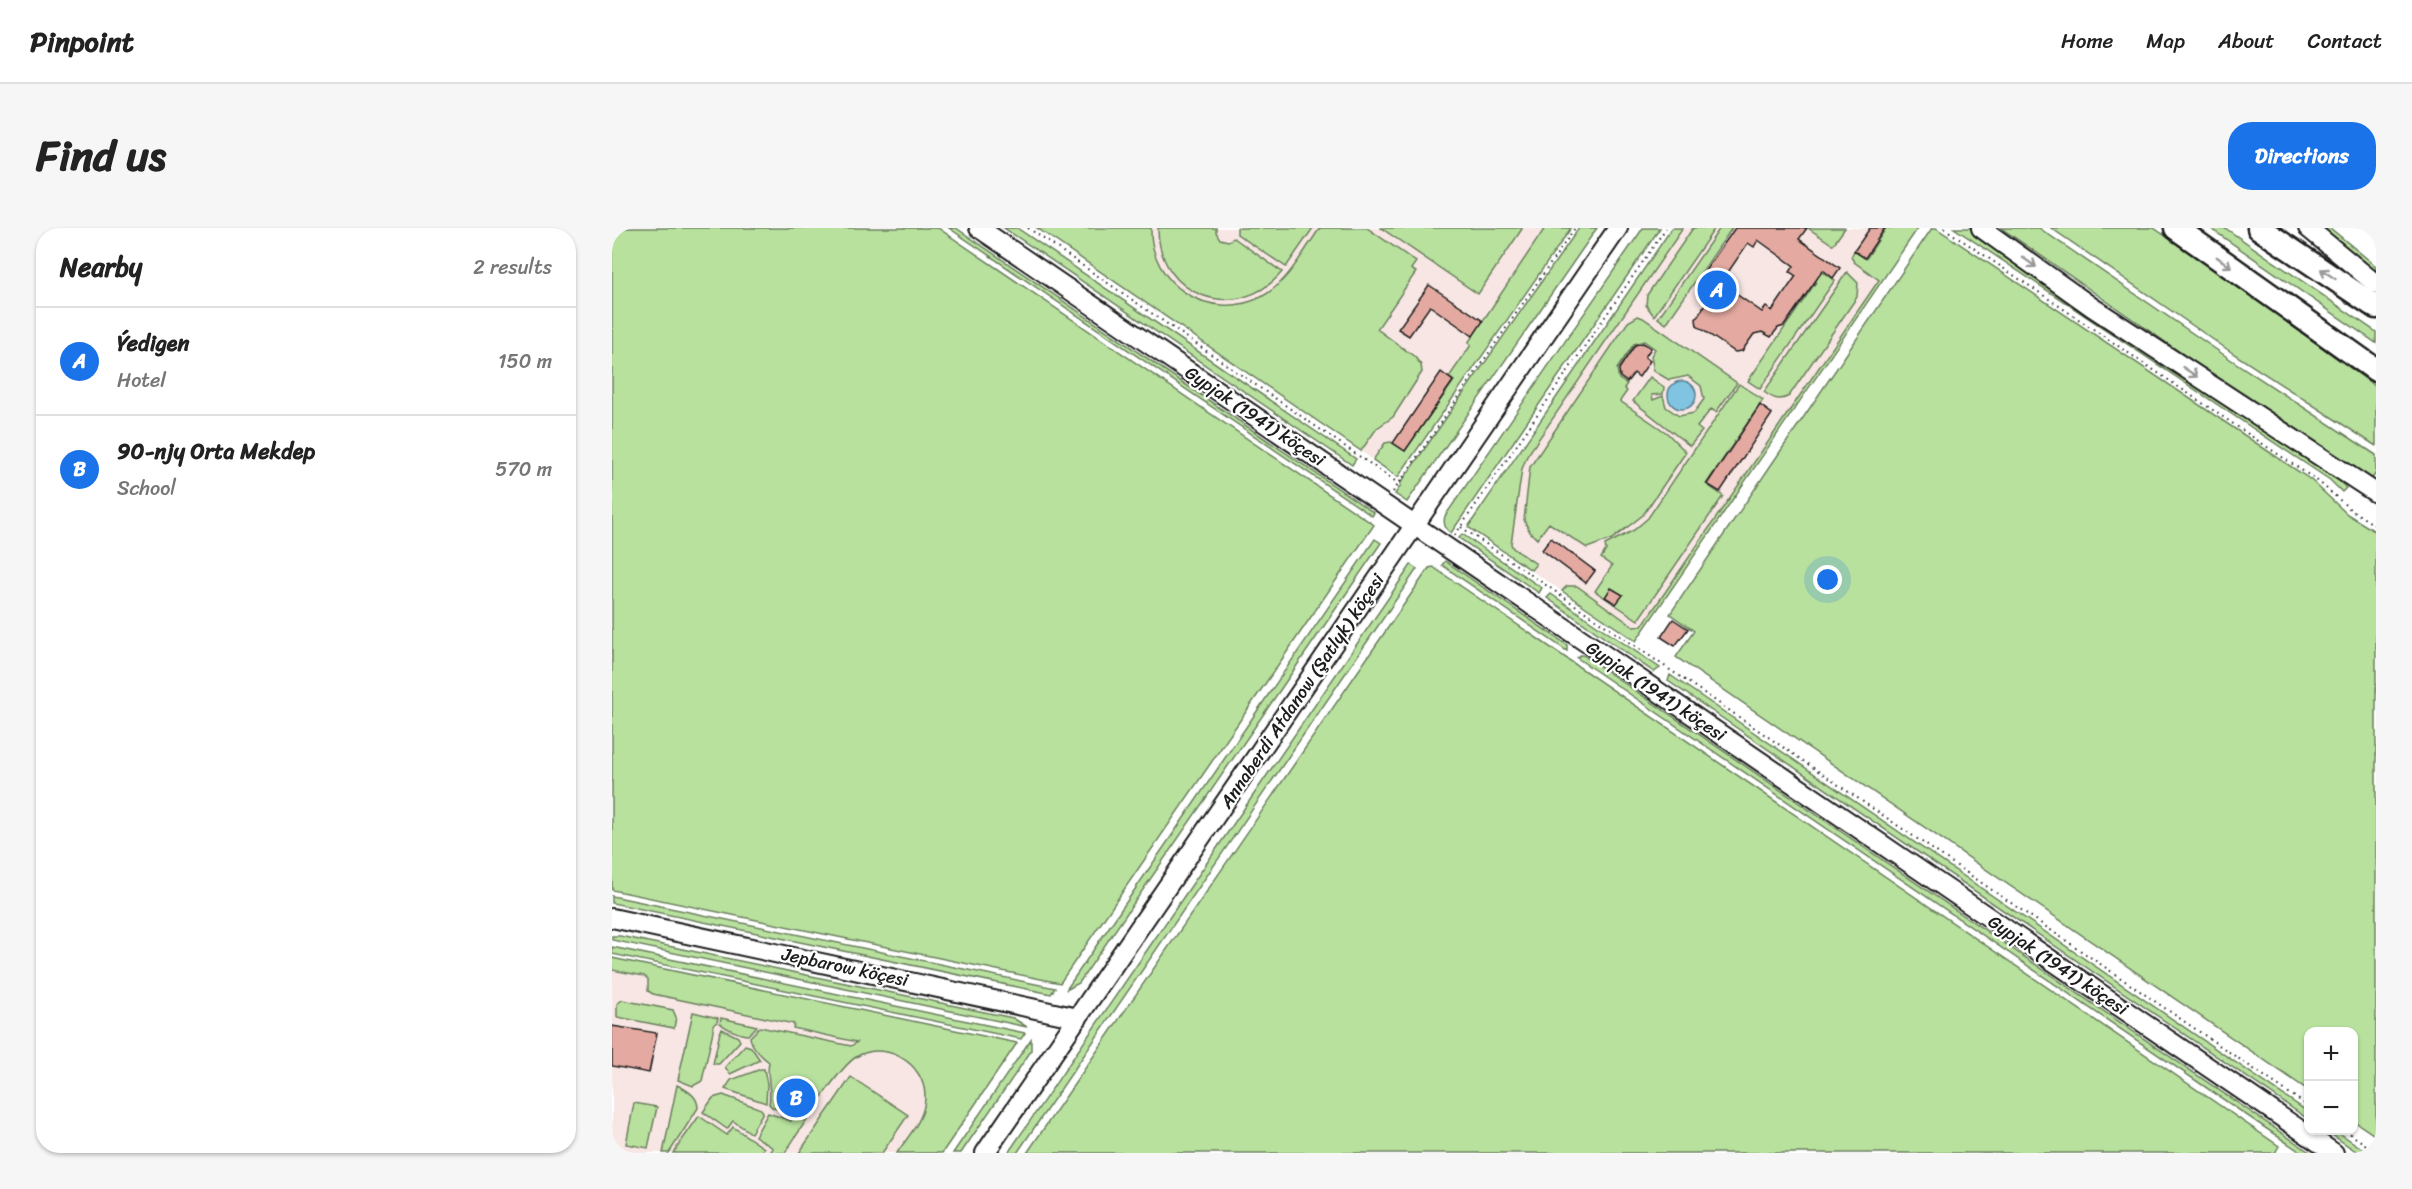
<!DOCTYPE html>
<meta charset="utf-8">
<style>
:root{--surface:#fff;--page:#f6f6f6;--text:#222;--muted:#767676;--line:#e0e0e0;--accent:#1a73e8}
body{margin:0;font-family:Sriracha,sans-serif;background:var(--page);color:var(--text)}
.controls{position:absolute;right:18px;bottom:18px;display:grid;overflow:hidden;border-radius:12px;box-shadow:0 2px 4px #0004}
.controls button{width:54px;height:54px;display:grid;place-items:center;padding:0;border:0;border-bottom:2px solid var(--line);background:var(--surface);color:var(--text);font:30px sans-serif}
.you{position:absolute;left:1216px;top:352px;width:21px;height:21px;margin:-15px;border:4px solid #fff;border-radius:50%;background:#1a73e8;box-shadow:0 0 0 9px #1a73e833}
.badge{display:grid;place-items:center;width:39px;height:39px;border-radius:50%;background:var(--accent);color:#fff;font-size:20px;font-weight:700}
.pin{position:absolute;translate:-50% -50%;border:3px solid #fff;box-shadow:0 2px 6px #0006}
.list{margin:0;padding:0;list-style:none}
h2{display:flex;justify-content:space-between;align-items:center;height:78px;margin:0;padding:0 24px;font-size:26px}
h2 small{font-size:20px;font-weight:400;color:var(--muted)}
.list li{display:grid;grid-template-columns:39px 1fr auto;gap:18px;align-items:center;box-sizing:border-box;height:108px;padding:0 24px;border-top:2px solid var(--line)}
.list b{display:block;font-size:22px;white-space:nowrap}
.list p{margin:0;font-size:20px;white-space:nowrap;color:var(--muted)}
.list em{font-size:20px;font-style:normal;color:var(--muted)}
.map{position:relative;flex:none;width:1764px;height:925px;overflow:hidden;border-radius:24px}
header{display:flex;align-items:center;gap:36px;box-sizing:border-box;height:84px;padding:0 30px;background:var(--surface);border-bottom:2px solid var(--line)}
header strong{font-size:28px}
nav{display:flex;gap:33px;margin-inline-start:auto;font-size:21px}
.intro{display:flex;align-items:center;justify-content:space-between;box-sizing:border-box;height:144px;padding:0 36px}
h1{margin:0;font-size:42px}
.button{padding:15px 27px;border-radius:24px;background:var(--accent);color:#fff;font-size:21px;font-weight:700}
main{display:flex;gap:36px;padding:0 36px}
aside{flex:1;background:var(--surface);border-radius:24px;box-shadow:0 2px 4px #0004}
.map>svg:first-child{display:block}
.built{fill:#f7e6e3}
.green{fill:#b8e19e;stroke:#6a7e5d;stroke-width:1.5}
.water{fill:#81c4e2;stroke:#598193;stroke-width:1.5}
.building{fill:#e4aaa1;stroke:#1c1c1c;stroke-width:1.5;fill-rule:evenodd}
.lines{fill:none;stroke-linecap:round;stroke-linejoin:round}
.minor-casing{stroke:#1c1c1c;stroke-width:22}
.major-casing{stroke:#1c1c1c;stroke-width:27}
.path{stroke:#1c1c1c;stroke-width:2;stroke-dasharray:1.5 4.5;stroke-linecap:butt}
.minor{stroke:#fff;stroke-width:18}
.major{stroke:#fff;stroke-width:22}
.oneway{stroke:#999}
.labels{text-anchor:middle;stroke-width:4.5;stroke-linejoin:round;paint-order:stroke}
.street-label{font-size:18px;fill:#1c1c1c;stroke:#fff}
</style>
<header>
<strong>Pinpoint</strong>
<nav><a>Home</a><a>Map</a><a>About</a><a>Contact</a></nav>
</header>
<div class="intro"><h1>Find us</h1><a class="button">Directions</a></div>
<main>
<aside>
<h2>Nearby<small>2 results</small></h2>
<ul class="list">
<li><span class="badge">A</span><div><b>Ýedigen</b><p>Hotel</p></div><em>150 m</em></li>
<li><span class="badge">B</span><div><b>90-njy Orta Mekdep</b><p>School</p></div><em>570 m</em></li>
</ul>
</aside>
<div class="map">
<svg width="1764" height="925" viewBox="0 0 1764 925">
<rect width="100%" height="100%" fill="#fff"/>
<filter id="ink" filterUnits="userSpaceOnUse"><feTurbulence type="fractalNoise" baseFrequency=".0167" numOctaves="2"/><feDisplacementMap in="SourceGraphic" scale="12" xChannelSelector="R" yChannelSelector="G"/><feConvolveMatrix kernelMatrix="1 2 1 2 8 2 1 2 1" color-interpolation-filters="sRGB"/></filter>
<g filter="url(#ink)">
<path class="built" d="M425 0H959L786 249Z
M1060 0H1306L1024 413 856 300Z
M0 730 406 815 331 925H0Z"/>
<path class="green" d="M0 0H326L762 297 448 755 0 662Z
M337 0H344L762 285 760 288Z
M392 0H405L744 231 740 237Z
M425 0H539C537 56 598 95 649 69 675 56 691 24 708 0H755L804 34 799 41 804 44 765 101 803 129 809 137 810 144 781 189 765 200 749 223Z
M546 0H604V4L608 11 616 13 622 10 670 44C626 96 546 70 546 0Z
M625 0H701L674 39 625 6Z
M769 0H910V1L866 66Z
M933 0H959L786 249 761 232 773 215 779 214 793 223 842 153 837 149 859 117 856 115Z
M967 0H985L795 274 783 266 789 257 788 256Z
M1031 0H1048L839 305C833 301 831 295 833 288Z
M1060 0H1071L915 228 910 241 899 316 901 320 924 336 919 342 856 299Z
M1081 0H1103L1042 88 1034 77 1035 67Z
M1108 0H1120L1054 96 1046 90Z
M1196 0H1233L1221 17Z
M1274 0H1306L1024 413 950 363 955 358H965L1022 399 1030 398 1267 52 1242 34 1239 29 1242 23 1254 31Z
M1320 0H1324L1699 252 1735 286 1764 304V908L1742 893V804H1696V862L1064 429 1082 403 1058 386Z
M1342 0H1357L1722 247 1734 260 1730 264 1718 252Z
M1389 0H1427L1618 131 1764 227V245L1759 252 1604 149Z
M1439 0H1542L1663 85 1764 159V218L1622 126Z
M1598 0H1613L1764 104V115Z
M1709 0H1718L1764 38V46Z
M1203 39 1223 52 1148 161 1136 153 1204 54Z
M1235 44 1246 55 1245 69 1177 168C1167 174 1160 170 1152 164Z
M1026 88 1031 90 1125 155 1104 184 1099 181 1085 199 1090 203 1078 218 1021 173 1038 149 1052 159 1051 166 1040 167 1041 172 1051 168 1054 179 1067 188 1082 185 1092 171 1089 158 1076 148 1057 152 1042 143 1039 128 1043 121 1032 113 1022 116 1005 141 1007 151 1015 156 1012 160 1015 163 1008 173 1055 205 1074 224 1031 287 1000 311 975 320 937 295 925 311 918 304 912 292 918 239 1016 94Z
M1127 156 1151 172 1094 256 1111 268 1026 392 983 363 1000 338 989 330 994 322 993 317 1022 302 1036 290Z
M850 306 930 360 927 365 847 310Z
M763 311 769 315 467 755 454 762Z
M833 333 955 417V423L830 337Z
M799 337 805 341 405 925H396Z
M821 339 1667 918 1663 925H415L817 340Z
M939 366 1048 440 1042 444 935 370Z
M968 427H971L1699 925H1690L965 430Z
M1058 447 1696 884V891L1056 453Z
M0 668 443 760 439 766 0 675Z
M0 708H8L401 790 415 799 0 712Z
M0 719 413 805 409 811 0 726Z
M0 730 405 815 330 925H285C294 911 309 895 312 878 320 840 277 810 244 829 225 841 187 904 173 925H158L161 920 143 908 156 885 179 893 183 888 160 879 157 876C160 861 154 847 157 834 150 829 139 818 138 809L148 799 239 818 245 814 181 800 182 796 41 766 36 763V751L32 748 0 742Z
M10 772 61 782 64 789 62 800 5 789V776Z
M81 784 106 790 105 794 101 797V803L90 853 81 858 66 852Z
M109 790 145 798 136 807C128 807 113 800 108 795Z
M110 801 126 809 128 813 107 836H101L108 804Z
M419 811V823L349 925H341Z
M133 817 139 819 148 832 118 846 113 839Z
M149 841H152L155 856 154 875 113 861 119 852Z
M239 849 296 887 270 925H187Z
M65 857C75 862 86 868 86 880L57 925H51Z
M111 867 149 881 151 884 139 905 121 893 115 901 91 884 101 870Z
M22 875 45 879 36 920 14 916Z
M87 888 115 907 121 899 152 920 148 925H61Z
M1714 903H1724L1757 925H1747Z"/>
<path class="water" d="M1056 167a14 14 0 1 1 28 0a14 14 0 1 1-28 0Z"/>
<path class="building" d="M1123 0H1195L1187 11 1228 40 1221 50 1211 42 1172 98 1166 100 1159 109 1150 104 1142 106 1130 123 1123 124 1085 98 1084 91 1099 68 1087 60 1094 50 1093 43ZM1146 12 1182 38 1178 44 1184 48 1160 83 1154 79 1150 84 1114 59 1117 53 1112 50 1136 15 1142 19Z
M1258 0H1273L1253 30 1242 23Z
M817 57 871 93 861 108 818 78 797 108 786 101Z
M1031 115 1039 120 1033 129 1038 133 1027 149 1022 145 1015 154 1008 149 1007 141 1023 117Z
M829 144 841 153 793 223 781 215Z
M1148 177 1160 186 1108 264 1095 256Z
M939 310 983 343 974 355 930 322Z
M999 360 1011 367 1004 376 993 369Z
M1061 391 1076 401 1063 418 1049 409Z
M0 798 45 805 37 845 0 838Z"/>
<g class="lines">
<defs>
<path id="minor" d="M367 0 1722 925
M1369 0 1480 79 1764 265
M1696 0 1764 56
M0 690 466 790
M373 925 1006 0"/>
<path id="major" d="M1564 0 1764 142
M1647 0 1764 79"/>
</defs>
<use href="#minor" class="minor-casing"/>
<use href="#major" class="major-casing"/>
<path class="path" d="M416 0 786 255
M1332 0 1707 254 1738 281 1764 298
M781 264 963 0
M849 299 1696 878
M843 307 1054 0
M1733 902 1764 924"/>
<use href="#minor" class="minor"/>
<use href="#major" class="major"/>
</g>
<defs><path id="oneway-shaft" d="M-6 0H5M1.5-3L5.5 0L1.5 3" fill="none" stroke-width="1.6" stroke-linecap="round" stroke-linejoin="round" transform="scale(1.5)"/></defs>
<g class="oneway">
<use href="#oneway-shaft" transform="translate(1417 34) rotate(35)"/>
<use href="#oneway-shaft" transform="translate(1612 34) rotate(36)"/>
<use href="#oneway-shaft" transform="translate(1716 46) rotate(-146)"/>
<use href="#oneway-shaft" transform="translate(1578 144) rotate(34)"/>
</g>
</g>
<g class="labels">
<g class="street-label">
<text transform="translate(643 188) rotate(34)" y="6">Gypjak (1941) köçesi</text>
<text transform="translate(690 463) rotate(-56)" y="6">Annaberdi Atdanow (Şatlyk) köçesi</text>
<text transform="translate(1044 463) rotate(34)" y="6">Gypjak (1941) köçesi</text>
<text transform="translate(1446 737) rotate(34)" y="6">Gypjak (1941) köçesi</text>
<text transform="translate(233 739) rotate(12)" y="6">Jepbarow köçesi</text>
</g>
</g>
</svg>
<div class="controls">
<button>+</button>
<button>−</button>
</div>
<div class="you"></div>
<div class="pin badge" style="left:1105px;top:62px">A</div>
<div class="pin badge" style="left:184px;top:870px">B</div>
</div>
</main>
